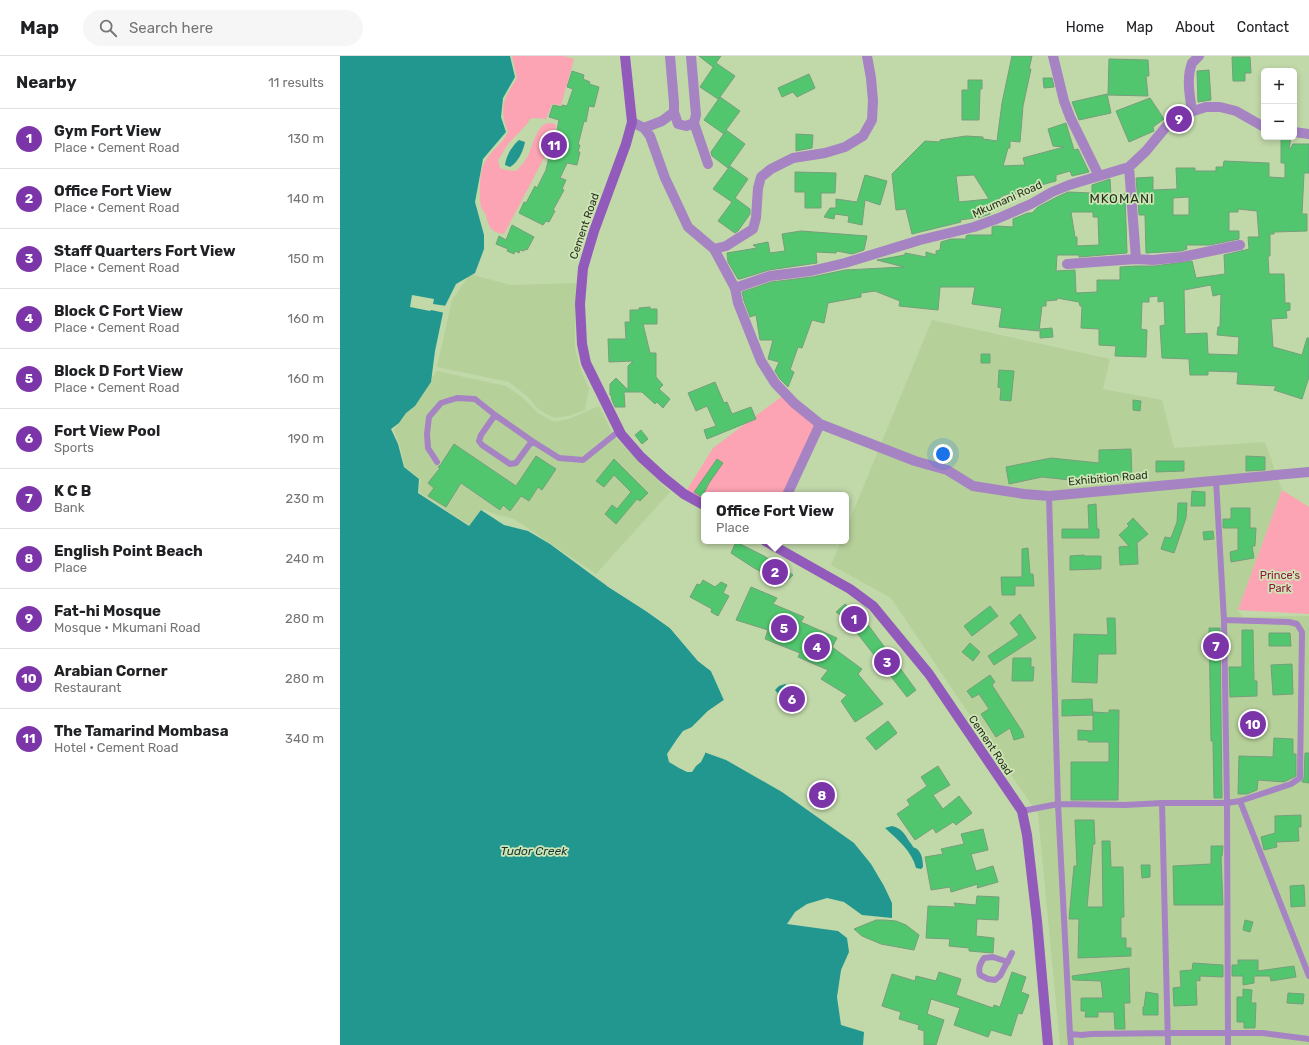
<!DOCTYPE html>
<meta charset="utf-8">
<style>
:root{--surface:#fff;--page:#f6f6f6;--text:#202124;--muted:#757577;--line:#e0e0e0;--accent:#7b35a9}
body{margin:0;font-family:Rubik,sans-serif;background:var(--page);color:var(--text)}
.controls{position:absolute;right:12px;top:12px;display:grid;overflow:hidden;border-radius:6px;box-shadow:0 2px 6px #0003}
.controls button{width:36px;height:36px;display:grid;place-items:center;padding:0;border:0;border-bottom:1px solid var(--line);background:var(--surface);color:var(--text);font:20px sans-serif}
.you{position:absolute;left:603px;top:398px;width:14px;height:14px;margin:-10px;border:3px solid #fff;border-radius:50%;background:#1a73e8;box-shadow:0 0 0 6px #1a73e833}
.badge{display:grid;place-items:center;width:26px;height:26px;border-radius:50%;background:var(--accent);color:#fff;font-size:13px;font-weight:700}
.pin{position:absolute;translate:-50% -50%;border:2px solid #fff;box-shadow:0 1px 4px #0006}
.popup{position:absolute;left:361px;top:436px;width:148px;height:52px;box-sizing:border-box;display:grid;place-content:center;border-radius:6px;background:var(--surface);filter:drop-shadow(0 1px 3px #0005);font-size:13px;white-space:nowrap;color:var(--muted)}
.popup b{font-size:15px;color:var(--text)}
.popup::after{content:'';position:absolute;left:50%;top:100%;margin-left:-8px;border:8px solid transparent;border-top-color:var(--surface)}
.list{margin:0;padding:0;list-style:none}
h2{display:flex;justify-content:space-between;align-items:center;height:52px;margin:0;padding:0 16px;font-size:17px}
h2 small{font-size:13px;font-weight:400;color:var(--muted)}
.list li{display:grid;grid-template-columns:26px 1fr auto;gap:12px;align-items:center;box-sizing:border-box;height:60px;padding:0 16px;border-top:1px solid var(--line)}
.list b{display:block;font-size:15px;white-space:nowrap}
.list p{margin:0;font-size:13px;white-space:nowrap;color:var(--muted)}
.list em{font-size:13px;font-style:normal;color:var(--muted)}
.icon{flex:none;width:22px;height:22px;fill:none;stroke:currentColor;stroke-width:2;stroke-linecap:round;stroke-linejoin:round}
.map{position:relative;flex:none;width:969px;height:989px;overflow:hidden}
header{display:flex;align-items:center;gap:24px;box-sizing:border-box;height:56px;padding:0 20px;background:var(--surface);border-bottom:1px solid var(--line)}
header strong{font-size:19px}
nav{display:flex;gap:22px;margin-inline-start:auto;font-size:14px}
.search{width:280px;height:36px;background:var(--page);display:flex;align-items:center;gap:10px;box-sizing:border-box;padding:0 14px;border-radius:22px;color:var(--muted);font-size:15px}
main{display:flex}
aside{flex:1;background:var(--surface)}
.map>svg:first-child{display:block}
.built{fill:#b6d09a}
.green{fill:#fca4b3}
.water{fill:#229790}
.pier{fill:#c1d8a9}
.building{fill:#51c66e;stroke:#769e7c;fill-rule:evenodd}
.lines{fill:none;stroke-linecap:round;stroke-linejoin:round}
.lane{stroke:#a683c3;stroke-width:6}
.street{stroke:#a683c3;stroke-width:10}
.secondary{stroke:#925abb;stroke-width:10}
.labels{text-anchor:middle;stroke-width:3.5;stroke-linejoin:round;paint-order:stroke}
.street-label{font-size:11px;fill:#28311f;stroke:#cee5b6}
.park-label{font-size:11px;fill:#8f163d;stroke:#cee5b6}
.water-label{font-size:12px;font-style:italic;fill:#143533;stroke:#cee5b6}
.quarter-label{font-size:13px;letter-spacing:1px;fill:#28311f;stroke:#cee5b6}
</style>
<header>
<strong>Map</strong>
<div class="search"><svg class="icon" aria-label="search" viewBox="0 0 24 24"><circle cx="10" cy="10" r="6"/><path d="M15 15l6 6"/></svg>Search here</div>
<nav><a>Home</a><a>Map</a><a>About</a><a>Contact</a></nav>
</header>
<main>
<aside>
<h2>Nearby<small>11 results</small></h2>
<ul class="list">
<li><span class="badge">1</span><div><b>Gym Fort View</b><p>Place · Cement Road</p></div><em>130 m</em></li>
<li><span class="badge">2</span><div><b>Office Fort View</b><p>Place · Cement Road</p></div><em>140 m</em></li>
<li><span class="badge">3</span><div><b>Staff Quarters Fort View</b><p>Place · Cement Road</p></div><em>150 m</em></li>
<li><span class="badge">4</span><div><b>Block C Fort View</b><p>Place · Cement Road</p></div><em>160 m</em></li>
<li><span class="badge">5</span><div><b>Block D Fort View</b><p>Place · Cement Road</p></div><em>160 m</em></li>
<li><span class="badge">6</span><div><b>Fort View Pool</b><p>Sports</p></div><em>190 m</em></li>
<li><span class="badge">7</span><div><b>K C B</b><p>Bank</p></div><em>230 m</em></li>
<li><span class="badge">8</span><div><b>English Point Beach</b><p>Place</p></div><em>240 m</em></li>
<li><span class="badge">9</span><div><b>Fat-hi Mosque</b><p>Mosque · Mkumani Road</p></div><em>280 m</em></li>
<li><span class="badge">10</span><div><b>Arabian Corner</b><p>Restaurant</p></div><em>280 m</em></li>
<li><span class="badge">11</span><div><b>The Tamarind Mombasa</b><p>Hotel · Cement Road</p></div><em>340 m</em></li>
</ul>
</aside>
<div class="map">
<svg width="969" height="989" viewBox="0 0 969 989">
<rect width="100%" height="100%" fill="#c1d8a9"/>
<path class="built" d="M130 218 170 229 238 227 235 253V292L240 312 249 333 245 354 228 360 214 362 199 354 187 340 169 326 97 311 112 244Z
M592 264 770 303 763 333 822 344 834 392 925 386 942 434 898 554 903 561 969 560V989H720L698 758 635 667 551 542 491 509 501 485H506V473Z
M97 315 166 330 183 342 198 357 214 366 229 363 259 350 274 380 330 436 256 518 174 463 155 458 142 453 129 469 79 436 81 424 65 411 59 387 54 374Z"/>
<path class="green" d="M172 0H224L234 3 221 49 212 48 206 63 194 62 190 63 187 68 168 88 158 104 160 112 166 114 176 115C181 110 185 105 188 100 193 90 198 59 216 69L215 73 218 75 210 80 204 102 164 178C161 177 157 177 154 175 146 170 148 158 141 152 139 140 139 116 145 106 150 95 163 88 168 76 159 50 163 45 177 22Z
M441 341 480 368 445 439H364V446L347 434 373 392Z
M942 434 969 451V558L898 554Z"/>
<path class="water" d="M0 0H170L175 21 163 42 161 61 166 76 143 103 135 146 144 179V193L135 217 116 228 104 252 95 295 91 326 75 350 66 357 59 367 51 373 58 388 64 411 79 423 78 437 129 470 141 454 164 469 188 475 210 488 267 530 306 555 330 572 358 605 371 615 384 644 368 655 352 671 361 695 386 704 442 736 514 787 531 808 544 830 552 847V862L522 859 504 846 487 842 467 848 455 856 447 868 498 875 507 882 509 896 501 914 497 941 501 969 524 976 523 989H0Z
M179 84 185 86C183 96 178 106 170 111L165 109C166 100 172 90 179 84Z
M445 628 461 639 464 646 455 654C444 651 442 642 435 634L439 630Z
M552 770C564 773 565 780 572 789 575 794 573 790 577 793 582 797 583 805 583 811L581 813 576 812C572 795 557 783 545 772Z"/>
<path class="pier" d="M72 239 94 243 93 248 107 250 105 257 91 254 90 255 70 251Z
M268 528 307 553 332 571 360 603 372 614 386 643V646L369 657 354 672 360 683V687L362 688V693L365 694V698L361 706 356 710 352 716H347L339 712 329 706 327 698 337 683 343 675 352 671 368 655 384 644 371 615 358 605 330 572 306 555 267 530Z"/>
<path class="building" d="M359 0H381L376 7 395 20 380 41 400 55 386 74 405 88 388 112 372 100 371 96 385 76 384 78 364 64 380 41 378 43 360 31 374 10 373 11Z
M672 0H692L689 13H691L683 50 680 86 670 85V92H668L663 110 685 109 683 102 724 91 713 90 708 73 726 67 734 94 738 93 749 116 732 120 730 115 716 119V125L679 135 680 138 664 139 649 150 650 158 641 161 620 164 621 166 572 178 566 153 556 154 552 118 585 85 600 86V84L626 80 643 81V83L657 85 662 47ZM634 119 649 143 619 146 616 120Z
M892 1H910L911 17H905V25H893Z
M769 3 808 4 809 20H806L808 40 768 39Z
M869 14 871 44 858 46 857 15Z
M232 15 244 19 243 23 250 26 249 28 259 31 254 51 249 50 246 66 244 65 238 89H240L238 96H240L237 109 227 107 220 122 226 124 222 133 224 134 213 154 215 155 209 166 206 165 203 169 179 157 184 146 186 147 195 130 197 132 206 114 211 92 208 91 211 81H214L215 79H216L219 64 209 61 213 49 222 51V49L227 50 233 33 227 31Z
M469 18 475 32 457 41 453 36 442 41 438 32Z
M703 22H712L714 31 704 32Z
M628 24H642V33H640L639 64H622V34H628Z
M767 38 771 57 739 64 732 46Z
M810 42 824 63 813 71 814 75 789 86 776 55Z
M456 78 473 79 472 92 456 95Z
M941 81H951L949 93H950L953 88H969V117H964L962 158H967V175L934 176V178H930V200H928L929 218H944L945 247H950V254L946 255 947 262 931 263 933 291 962 299 967 282H969V321L962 343 934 334 936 330 897 328 898 316 868 315V319H850L849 303 822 302 820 270 825 269 824 245 818 246V240L809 241V246H802L801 273 807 274 806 301 775 300 776 290 759 289V273L741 272 742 250H740L739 246 717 242V244L706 245V250H702L699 275 659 271 662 252 632 248 635 231H600L598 254 559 250 560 245 535 235 521 237V241L488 247 484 267 472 264 462 292 458 291 450 314 454 316 448 331 440 323 435 315 439 306 428 303 433 284H420L416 259 410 261 404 245 402 236 431 226 472 221 505 214 564 211 537 204 565 199V197L586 201V196L596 199V195L600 194 601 186 611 183H626V180L628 179H652V171L656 170 673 171V163L688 157H692L698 151 715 142 728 136 752 137V129L770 123 771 139 785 138 787 197 739 201V199H717L716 215 735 214 736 237 757 236V224H780V211L796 210H814L852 205 856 222 885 218 884 199 909 193 908 181H919L917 155 898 153V156H889V175H899V183L870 189H846L847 193 841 195 806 197 805 159H799L796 122 813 121V134L837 133 836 112H855V115H876V111H883L884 105 929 107V121L945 122V107H941ZM849 141V159H833V142ZM731 156H753V161H758L759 189 737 190V181H735ZM871 229 873 240 881 238 880 271H878L877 279 899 281 898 299 868 298 867 277 845 278 844 234Z
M390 110 408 123 395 142 410 153V158L398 175 395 177 378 165 392 146 373 133Z
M455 116 496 117 495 137H481V152H465V136H455Z
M525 119 547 125 540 149 525 144 522 169 508 166 509 160 495 158 494 163 484 161 490 152H496V143L517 146Z
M172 169 194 181 187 194 185 193 184 195 180 194 179 197 175 195 174 198 167 195 168 193 156 188 159 180 166 184Z
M461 175 527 180 524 194 512 198 497 195 496 197 476 196 477 207 429 214 400 223H398L388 206 387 197 417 192 413 189 428 186 430 197 445 195 442 178Z
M310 251V253H317V268H303L310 297H316V321L323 329 319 333 330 343 323 352 317 346 315 348 302 336H284L285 351H275L272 344 271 339H270V328L276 322 288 334V310L293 305 269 306 268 283H286L285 266H290V254H299V252Z
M712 272 713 281 700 282V273Z
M641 298H650V307H641Z
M659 314 674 315 671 345 660 344 661 332 658 331Z
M375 326 384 347 387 346 392 358 411 351 416 363 367 383 364 374 376 370 367 350 356 355 348 337Z
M793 344 801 345 800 355 793 354Z
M301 374 308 383 302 388 295 379Z
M114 388 176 430 196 400 216 413 202 434 198 431 189 445 181 440 170 455 163 449 160 454 121 427 106 451 88 440 94 432 88 427 100 412 98 411 101 408Z
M791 393 792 421 749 422V426L702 421 669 428 666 411 711 402 759 407V394Z
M906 400 925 401V414L906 415Z
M274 403 308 437 300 445 297 443 276 468 265 458 272 449 277 453 291 436 274 419 264 431 256 425Z
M377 403 383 407 369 427 362 441 354 436Z
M816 405H844V415L816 416Z
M852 435 865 436V450H851Z
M838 447H847L846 462 834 497 821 493 825 481 831 482 837 466Z
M756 448 757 473H759V482H722V473H749L748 449Z
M891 452H910V472H916L915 490H912L914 502 891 506 890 496 898 494V472H883V463H891Z
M793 462 808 478 797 487 798 508 780 509 779 491 789 490 779 479 789 470 787 468Z
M873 475 874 483 864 484 863 476Z
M396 486 424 500 453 519 444 528 414 512 391 497Z
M688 492 690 518H693L694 530H675V539H662L661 521H682V493Z
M744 499 745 500H761V513L730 514V500Z
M363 524 375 531 381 526 387 529 383 537 389 540 378 560 371 556 372 553 350 541 357 528 360 529Z
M411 531 437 542 433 548 464 561 461 566 497 582 492 591 522 613 518 618 543 648 515 666 501 645 507 639 481 623 488 614 458 601 460 597 425 583 428 574 396 564Z
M505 548 529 570 576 634 567 641 517 577 519 576 509 565 496 556Z
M650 550 658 560 632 580 624 570Z
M680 558 696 582 654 609 648 600 679 579 670 567Z
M767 562H775L776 598H758L757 627 732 626 734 578 768 579Z
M869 572H880L882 742H874L873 685H871Z
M902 574H913L914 625H917V640L890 641 889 611H902Z
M929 577H950L951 590H929Z
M630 587 640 596 633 605 622 596Z
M673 602H691V611H694L693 625H672Z
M952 608 953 638 933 639 931 609Z
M650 619 655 626 652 629 682 675 684 681 674 684 670 672 656 681 641 658 649 653 639 638 632 642 627 635Z
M752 643 753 659 722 660V644Z
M769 654H779L778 744H731V706H769V686H748V684H738V674L753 675V656L769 657Z
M911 658 923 659V673L904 672V663L911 664Z
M548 665 557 677 536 694 526 682Z
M934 682 953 683V698H956V720L944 726 918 724 917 734 907 738H898L899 700 933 701Z
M965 697H969V727L962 726 964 722Z
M598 710 610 729 593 739 603 753 619 740 632 757 616 769 613 766 596 777 593 772 575 784 557 758 570 749 567 744 587 730 581 721Z
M961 759V771H958L959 785 936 786 937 791 924 794 921 781 935 777V760Z
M735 764H754L755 788H753L747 851H763L762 785H770L771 811H783L784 861H781V882H786V892H791V900L738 902 739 863H729L734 810H737Z
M643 773 648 794 631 798 636 815 653 810 658 826 637 832 638 828 611 836 610 831 591 834 585 801 603 798 601 793 624 788 621 778Z
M871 790H883L882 800H881L883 849H834L833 810 871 808Z
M801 809H810V821L802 822Z
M964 829 965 850 951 851 950 830Z
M637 840 659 841 658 864 637 863 636 880 654 882 653 897 629 895V892L609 890 610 883 586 882 588 850 616 851 614 847 636 849Z
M536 864H544L556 865 566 869 579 879 574 894 541 888 522 880 514 873Z
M905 864 913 866 910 876 903 874Z
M898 904H918V915L954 910 956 921 931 925 930 920H914V927L903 929V920H892V909H898Z
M853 907 883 909V921L860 920V925L856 924 857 949 834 950 833 932 841 931 840 915 852 914Z
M789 912 790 947H784L785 973H775L774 956H758V961H745L746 955H741V942H763L761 925 733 924 732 920Z
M599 916 621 923 616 939 653 952 654 949 660 951 672 916 686 921 681 936 689 939 682 958 678 957 671 980 651 974 648 981 614 969 620 952 591 943 587 958 604 964 596 989H584V975L578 973 579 969 559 963 561 956 542 950 552 918 575 925 576 920 596 925Z
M903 933 912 934 911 947H916L915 972H904V966H897V941H903Z
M806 936 818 938V959H803V951H804Z
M948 937 964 938 963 948 947 947Z"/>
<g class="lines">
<path class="lane" d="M155 359 192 385 176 407 170 408 142 389 139 385 141 379Z
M192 385 219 402 243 404 279 375
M97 406 88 392 87 378 89 361 101 347 117 342 135 343 155 359
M876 424 884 564 887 747 888 989
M709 440 718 748 785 749 822 747H887L900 745 951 728 960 722 962 576 957 568 949 566 884 564
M900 745 969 920
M822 747 828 989
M682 755 718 748 730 978
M668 906 653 901 644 902C640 908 638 912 640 919L648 923 655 924 660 920 672 897
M731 989 730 978 742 979 751 978 828 977H923L969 983"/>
<path class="street" d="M713 0 724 45 730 61 759 120
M334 56 338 68 346 70 354 67 356 59 351 0
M852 56C850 40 846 23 852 7 854 5 857 2 859 0
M292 66 304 72 310 80 325 122 348 171 374 193 386 190 413 173 416 162 418 132 421 121 431 113 453 102 485 97 505 91 523 80 532 64 533 45 531 22 527 0
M354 67 368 108
M304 72 322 65 334 56V47L330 0
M954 76 969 78
M789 111 796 203
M374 193 395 232 398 247 421 305 435 327 454 347 480 368 447 439
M727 208 796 203 813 204 842 201 900 189
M395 232 430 220 471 215 505 207 580 184 634 171 659 162 691 148 712 136 729 129 789 111 806 95 830 66 841 59 866 51H880L896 55 924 71
M480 368 575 405 607 414 633 430 684 438 709 440 969 416"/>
<path class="secondary" d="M285 0 292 66 286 88 254 175 243 212 240 248 242 288 246 307 281 378 301 401 324 422 344 438 364 449
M425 485 510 533 533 550 589 618 682 755 687 779 697 865 708 989"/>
</g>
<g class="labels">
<g class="street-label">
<text transform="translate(667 143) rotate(-24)" y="4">Mkumani Road</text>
<text transform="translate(244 170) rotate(-71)" y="4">Cement Road</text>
<text transform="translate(768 422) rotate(-5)" y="4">Exhibition Road</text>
<text transform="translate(651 689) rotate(56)" y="4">Cement Road</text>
</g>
<g class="park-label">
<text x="940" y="523">Prince's<tspan x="940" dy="13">Park</tspan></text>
</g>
<g class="water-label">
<text x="194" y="799">Tudor Creek</text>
</g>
<g class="quarter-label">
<text x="782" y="147">MKOMANI</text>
</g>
</g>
</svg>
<div class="controls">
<button>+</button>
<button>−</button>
</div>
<div class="you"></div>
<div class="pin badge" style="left:514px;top:563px">1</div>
<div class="pin badge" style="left:435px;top:516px">2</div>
<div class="popup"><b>Office Fort View</b>Place</div>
<div class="pin badge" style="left:547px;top:606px">3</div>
<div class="pin badge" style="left:477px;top:591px">4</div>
<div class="pin badge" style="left:444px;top:572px">5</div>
<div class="pin badge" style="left:452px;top:643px">6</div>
<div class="pin badge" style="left:876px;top:590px">7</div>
<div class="pin badge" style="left:482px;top:739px">8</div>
<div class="pin badge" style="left:839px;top:63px">9</div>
<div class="pin badge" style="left:913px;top:668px">10</div>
<div class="pin badge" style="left:214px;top:89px">11</div>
</div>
</main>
